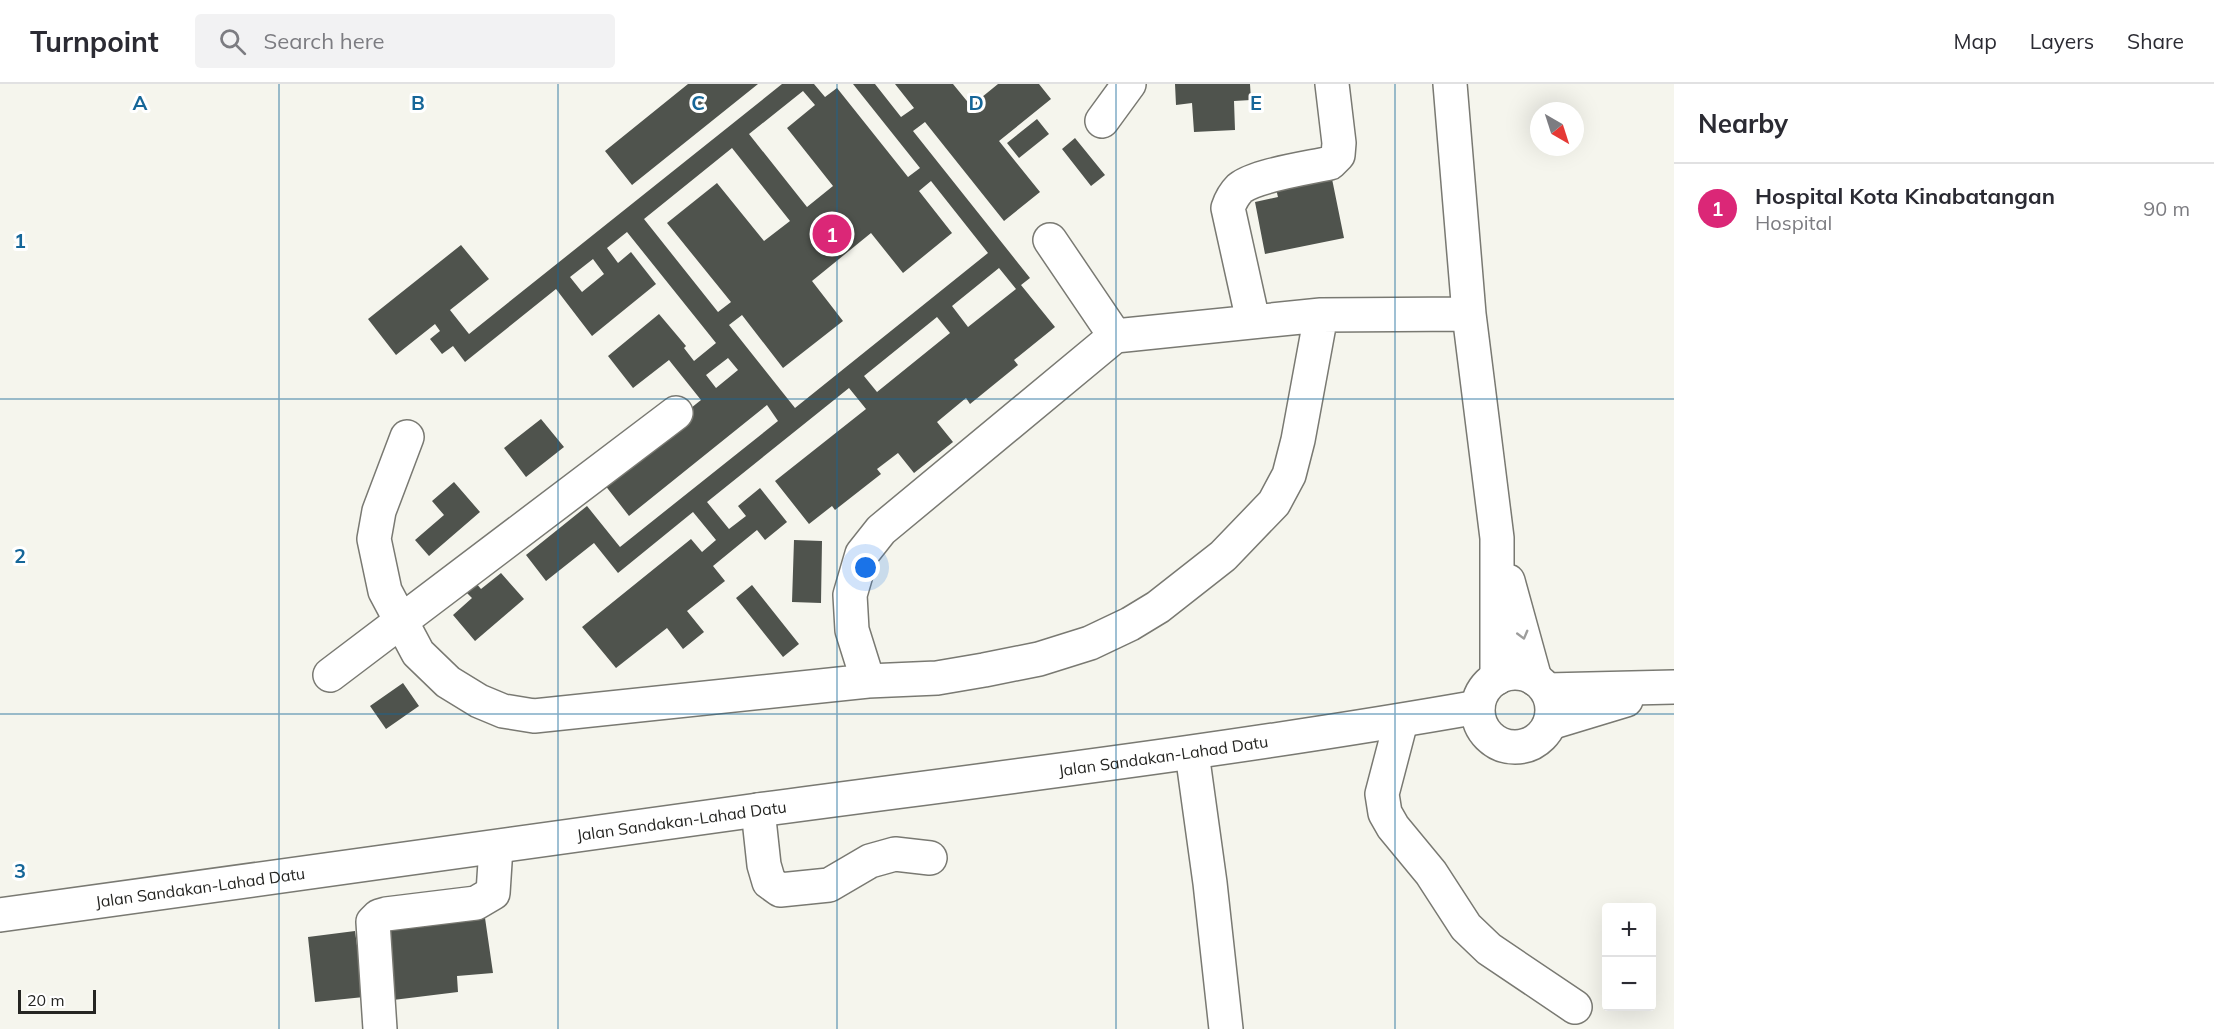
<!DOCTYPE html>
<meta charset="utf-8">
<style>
:root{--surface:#fff;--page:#f2f2f3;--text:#2b2b33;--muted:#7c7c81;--line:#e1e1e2;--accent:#db2777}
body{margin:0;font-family:Mulish,sans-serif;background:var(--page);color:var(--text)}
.controls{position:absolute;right:18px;bottom:18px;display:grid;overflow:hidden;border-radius:6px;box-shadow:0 6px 24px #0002}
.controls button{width:54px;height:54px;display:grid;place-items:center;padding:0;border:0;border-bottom:2px solid var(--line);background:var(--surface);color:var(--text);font:30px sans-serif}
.compass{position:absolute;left:1530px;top:18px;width:54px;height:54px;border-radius:50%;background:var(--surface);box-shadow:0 6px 24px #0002;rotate:141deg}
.scale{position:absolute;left:18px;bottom:15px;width:78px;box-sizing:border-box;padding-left:6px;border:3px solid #252522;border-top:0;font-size:16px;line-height:21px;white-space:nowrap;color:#252522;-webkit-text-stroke:4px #fff;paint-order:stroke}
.you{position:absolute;left:866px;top:484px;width:21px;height:21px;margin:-15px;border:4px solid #fff;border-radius:50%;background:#1a73e8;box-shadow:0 0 0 9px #1a73e833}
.badge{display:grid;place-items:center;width:39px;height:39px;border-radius:50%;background:var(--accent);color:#fff;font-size:20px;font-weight:700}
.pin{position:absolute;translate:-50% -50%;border:3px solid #fff;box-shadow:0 2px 6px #0006}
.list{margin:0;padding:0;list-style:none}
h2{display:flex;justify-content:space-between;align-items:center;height:78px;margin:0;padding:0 24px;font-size:26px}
h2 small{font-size:20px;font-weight:400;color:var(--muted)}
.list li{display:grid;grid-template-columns:39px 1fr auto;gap:18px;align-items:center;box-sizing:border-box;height:90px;padding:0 24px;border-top:2px solid var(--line)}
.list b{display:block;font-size:22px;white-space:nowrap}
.list p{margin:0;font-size:20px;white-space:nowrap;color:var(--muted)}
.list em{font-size:20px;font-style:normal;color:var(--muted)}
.icon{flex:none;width:33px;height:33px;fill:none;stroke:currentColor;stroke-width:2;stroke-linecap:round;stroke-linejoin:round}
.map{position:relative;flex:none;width:1674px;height:945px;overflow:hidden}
header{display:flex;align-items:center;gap:36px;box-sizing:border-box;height:84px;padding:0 30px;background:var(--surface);border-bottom:2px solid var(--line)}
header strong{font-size:28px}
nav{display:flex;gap:33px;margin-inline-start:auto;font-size:21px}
.search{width:420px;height:54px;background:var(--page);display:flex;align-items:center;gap:15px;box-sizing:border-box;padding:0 21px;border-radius:6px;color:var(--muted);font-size:22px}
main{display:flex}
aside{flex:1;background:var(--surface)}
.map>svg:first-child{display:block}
.building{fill:#4f534d;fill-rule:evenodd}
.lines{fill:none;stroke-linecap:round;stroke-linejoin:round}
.minor-casing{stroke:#797972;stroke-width:36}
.highway-casing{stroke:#797972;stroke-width:36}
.minor{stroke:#fff;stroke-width:33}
.highway{stroke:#fff;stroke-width:33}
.oneway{stroke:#9d9d9c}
.grid{fill:none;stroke:#156698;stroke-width:1.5;stroke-opacity:0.55}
.labels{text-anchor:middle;stroke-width:6;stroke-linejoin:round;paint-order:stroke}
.street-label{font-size:16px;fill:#252522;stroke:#fff}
.grid-label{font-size:20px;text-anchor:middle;font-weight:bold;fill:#156698;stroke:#fff;stroke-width:6;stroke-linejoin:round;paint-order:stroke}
</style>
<header>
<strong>Turnpoint</strong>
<div class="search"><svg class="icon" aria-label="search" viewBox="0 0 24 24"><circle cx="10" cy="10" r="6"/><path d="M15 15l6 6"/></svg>Search here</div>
<nav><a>Map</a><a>Layers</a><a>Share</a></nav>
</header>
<main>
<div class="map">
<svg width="1674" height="945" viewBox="0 0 1674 945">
<rect width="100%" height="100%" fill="#f5f5ed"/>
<path class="building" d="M688 0H758L632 101 605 67Z
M782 0H814L825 13 837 4 908 93 920 84 853 0H875L901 33 914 24 895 0H953L971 22 998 0H1039L1051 15 999 57 1040 108 1004 137 925 38 913 47 1030 194 1021 201 1055 243 1014 276 1018 281 970 320 966 314 937 338 953 358 914 389 898 369 877 385 881 390 835 426 832 422 809 440 775 397 866 325 849 304 707 418 729 445 746 432 738 422 760 404 787 438 765 456 757 446 713 482 725 497 687 527 704 548 683 565 667 544 616 584 582 543 691 455 702 468 716 456 693 428 618 489 594 459 546 497 526 471 587 422 620 463 778 337 767 321 629 432 601 396 701 316 669 276 633 304 608 272 659 230 686 262 684 264 694 277 716 259 627 148 607 164 618 179 631 168 656 200 592 252 556 205 465 278 453 262 442 270 430 255 440 247 435 240 396 271 368 235 461 161 489 195 450 226 469 250ZM803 7 815 21 787 44 833 102 807 123 749 50ZM732 64 790 137 764 157 717 99 667 139 731 218 718 228 644 135ZM931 97 988 169 795 324 729 241 742 231 783 284 843 237 812 197 871 149 903 189 952 149 919 107ZM593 175 604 190 582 208 570 193ZM999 184 1016 205 968 243 952 222ZM937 233 950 249 877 308 864 292ZM728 274 738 286 716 304 706 291Z
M1175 0H1250L1251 16 1234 17 1235 46 1194 48 1192 19 1176 21Z
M1037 35 1049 50 1019 74 1007 59Z
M1075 54 1105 91 1091 102 1062 65Z
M1330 85 1344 154 1265 170 1255 118 1278 113 1276 105Z
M541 335 564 363 526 393 504 364Z
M454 398 480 428 429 472 415 456 444 431 432 417Z
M794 456 822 457 821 519 792 518Z
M501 489 524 515 475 557 453 531 472 514 466 508 476 499 481 505Z
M752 501 799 560 783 573 736 514Z
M403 599 419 622 386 645 370 622Z
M484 827 493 889 457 892 458 908 393 916 383 839Z
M355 847 364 913 315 918 308 853Z"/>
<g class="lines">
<defs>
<path id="minor" d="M1450 0 1469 230 1497 454V594
M1102 37 1129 0
M1050 156 1115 252
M1253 237 1228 124C1231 115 1234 110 1240 104 1257 91 1308 84 1330 79L1338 71 1339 59 1332 0
M407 353 379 427 374 455 385 507 418 569 448 598 479 617 503 627 534 632 868 597 937 594 984 586 1039 575 1090 559 1130 540 1158 523 1223 472 1274 419 1289 391 1298 356 1321 231
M1508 497 1535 595
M330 591 676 329
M868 597 852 546 850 511 862 470 881 446 1115 252 1321 231 1469 230
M1399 645 1382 710 1385 729 1393 743 1431 789 1466 843 1489 865 1575 923
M1192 669 1210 799 1226 945
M758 726 764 781 769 798 780 806 829 801 870 777 895 770 930 774
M380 945 373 838 379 832 386 830 476 819 493 809 496 763"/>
<g id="highway">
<circle cx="1515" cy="626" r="37"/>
<path d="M1547 606 1674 603"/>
<path d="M1550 639 1626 616"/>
<path id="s1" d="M0 831C253 796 505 761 758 726 998 694 1239 665 1478 623"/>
</g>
</defs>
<use href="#minor" class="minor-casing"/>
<use href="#highway" class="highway-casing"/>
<use href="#minor" class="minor"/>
<use href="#highway" class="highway"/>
</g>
<defs><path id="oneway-chevron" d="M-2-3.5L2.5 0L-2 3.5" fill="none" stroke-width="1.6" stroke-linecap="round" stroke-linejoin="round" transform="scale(1.5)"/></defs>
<use class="oneway" href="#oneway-chevron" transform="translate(1523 551) rotate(75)"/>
<path class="grid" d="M279 0V945M558 0V945M837 0V945M1116 0V945M1395 0V945M0 315H1674M0 630H1674"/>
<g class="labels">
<g class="street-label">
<text dy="6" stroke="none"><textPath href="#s1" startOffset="1174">Jalan Sandakan-Lahad Datu</textPath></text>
<text dy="6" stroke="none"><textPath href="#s1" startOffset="688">Jalan Sandakan-Lahad Datu</textPath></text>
<text dy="6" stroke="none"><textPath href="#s1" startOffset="202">Jalan Sandakan-Lahad Datu</textPath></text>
</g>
</g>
<g class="grid-label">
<text x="140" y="26">A</text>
<text x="418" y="26">B</text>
<text x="698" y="26">C</text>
<text x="976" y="26">D</text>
<text x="1256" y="26">E</text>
<text x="20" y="164">1</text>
<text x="20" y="479">2</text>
<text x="20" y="794">3</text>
</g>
</svg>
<div class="controls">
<button>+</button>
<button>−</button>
</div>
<svg class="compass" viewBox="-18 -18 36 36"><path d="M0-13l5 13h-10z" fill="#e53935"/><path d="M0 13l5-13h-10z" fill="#7c7c81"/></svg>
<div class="scale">20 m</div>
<div class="you"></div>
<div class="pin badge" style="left:832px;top:150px">1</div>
</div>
<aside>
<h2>Nearby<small></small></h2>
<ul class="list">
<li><span class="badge">1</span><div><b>Hospital Kota Kinabatangan</b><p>Hospital</p></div><em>90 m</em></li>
</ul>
</aside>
</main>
